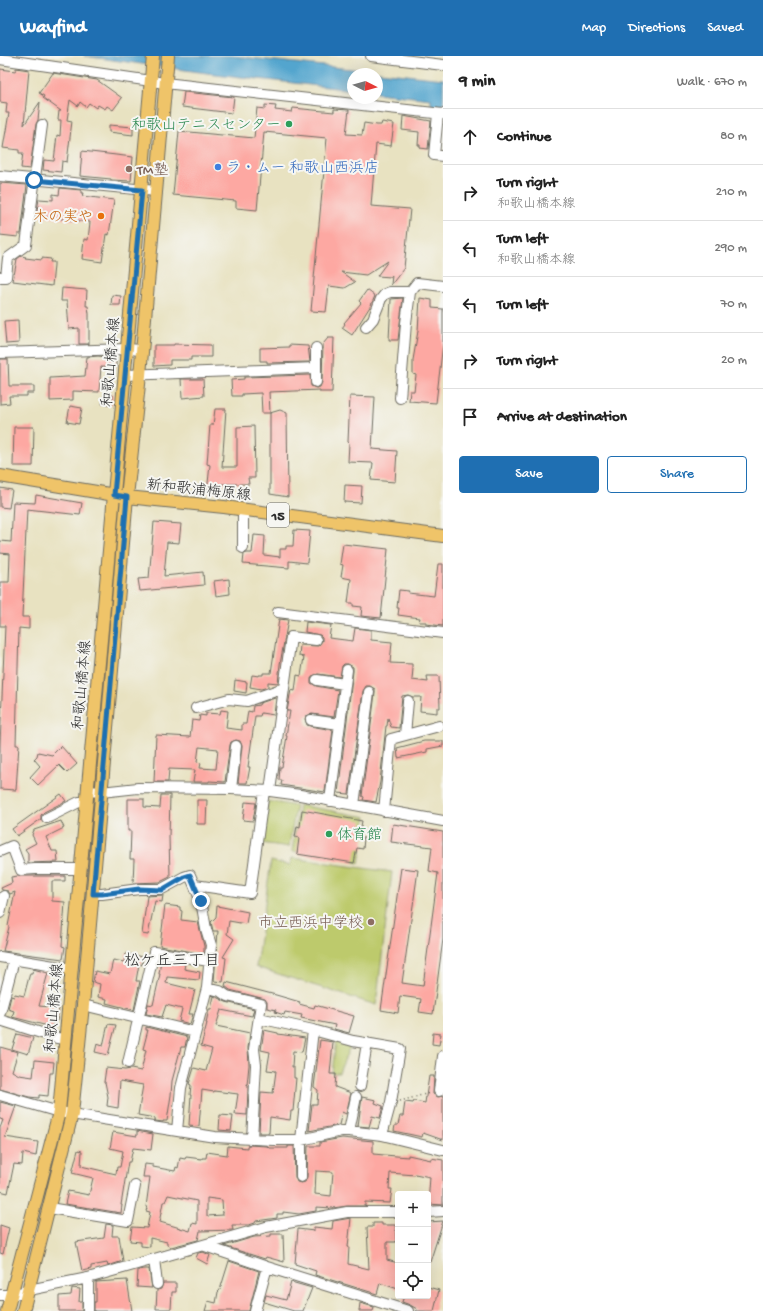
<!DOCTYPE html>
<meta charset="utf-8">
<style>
:root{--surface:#fff;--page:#f2f2f2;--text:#222;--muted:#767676;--line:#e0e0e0;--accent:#1f6fb2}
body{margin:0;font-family:"Gochi Hand","Klee One",sans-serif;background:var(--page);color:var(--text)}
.controls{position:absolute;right:12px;bottom:12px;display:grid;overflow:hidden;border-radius:4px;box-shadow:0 4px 16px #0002}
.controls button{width:36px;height:36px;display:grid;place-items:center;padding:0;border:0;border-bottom:1px solid var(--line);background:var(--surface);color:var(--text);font:20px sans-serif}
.compass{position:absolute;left:347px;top:12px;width:36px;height:36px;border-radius:50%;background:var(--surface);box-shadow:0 4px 16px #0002;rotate:96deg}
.stop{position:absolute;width:12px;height:12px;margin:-9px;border:3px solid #1f6fb2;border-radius:50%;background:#fff}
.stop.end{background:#1f6fb2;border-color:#fff;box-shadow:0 1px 4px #0008}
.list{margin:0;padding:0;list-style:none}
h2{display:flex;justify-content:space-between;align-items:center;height:52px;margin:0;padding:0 16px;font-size:17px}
h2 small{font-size:13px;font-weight:400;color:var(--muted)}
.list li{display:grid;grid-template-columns:26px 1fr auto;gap:12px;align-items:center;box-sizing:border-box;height:56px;padding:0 16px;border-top:1px solid var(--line)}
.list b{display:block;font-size:15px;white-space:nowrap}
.list p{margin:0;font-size:13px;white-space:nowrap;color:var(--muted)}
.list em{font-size:13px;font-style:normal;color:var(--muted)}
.actions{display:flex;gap:8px;padding:12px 16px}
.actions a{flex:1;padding:9px 0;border:1px solid var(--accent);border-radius:4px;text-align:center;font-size:14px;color:var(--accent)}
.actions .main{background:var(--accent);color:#fff}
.icon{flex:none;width:22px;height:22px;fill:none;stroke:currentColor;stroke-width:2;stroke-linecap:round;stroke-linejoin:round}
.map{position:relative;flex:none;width:443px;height:1255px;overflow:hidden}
header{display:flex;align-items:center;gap:24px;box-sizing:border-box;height:56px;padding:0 20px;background:var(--accent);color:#fff}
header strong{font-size:19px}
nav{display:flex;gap:22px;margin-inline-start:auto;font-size:14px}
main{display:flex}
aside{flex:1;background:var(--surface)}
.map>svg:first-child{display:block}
.green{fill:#bdca6c;stroke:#747a4c}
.water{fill:#53a5ce;stroke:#3f687c}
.building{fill:#fda8a2;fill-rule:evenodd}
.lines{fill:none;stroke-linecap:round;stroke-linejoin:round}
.minor-casing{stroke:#6d6b60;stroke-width:12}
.major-casing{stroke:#6d6b60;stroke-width:14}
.path{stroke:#6d6b60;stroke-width:1.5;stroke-dasharray:1 3;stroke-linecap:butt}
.minor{stroke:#fff;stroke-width:10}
.major{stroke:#efc469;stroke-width:12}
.route{stroke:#1f6fb2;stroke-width:5}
.leisure-dot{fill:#2e9e5b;stroke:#f6f6f2;stroke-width:1.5}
.shop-dot{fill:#3f7fe0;stroke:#f6f6f2;stroke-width:1.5}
.education-dot{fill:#8d6e63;stroke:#f6f6f2;stroke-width:1.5}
.food-dot{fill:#e8710a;stroke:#f6f6f2;stroke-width:1.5}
.labels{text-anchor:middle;stroke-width:4;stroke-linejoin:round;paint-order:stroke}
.shield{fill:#f6f6f2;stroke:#686867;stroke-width:1}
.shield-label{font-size:14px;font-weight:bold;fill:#2b2b2b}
.leisure-label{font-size:15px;fill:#27864d;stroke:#f6f6f2;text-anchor:end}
.shop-label{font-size:15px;fill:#366cbe;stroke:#f6f6f2;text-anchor:start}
.education-label{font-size:15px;fill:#785e54;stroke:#f6f6f2;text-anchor:start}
.food-label{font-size:15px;fill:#c56008;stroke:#f6f6f2;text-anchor:end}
.street-label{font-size:15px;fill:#2b2b2b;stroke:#f6f6f2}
.neighbourhood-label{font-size:16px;fill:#2b2b2b;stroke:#f6f6f2}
</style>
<header>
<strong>Wayfind</strong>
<nav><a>Map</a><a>Directions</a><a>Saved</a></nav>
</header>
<main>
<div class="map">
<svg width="443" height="1255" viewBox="0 0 443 1255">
<rect width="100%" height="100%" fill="#f6f6f2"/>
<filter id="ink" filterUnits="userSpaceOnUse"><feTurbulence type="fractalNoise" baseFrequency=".025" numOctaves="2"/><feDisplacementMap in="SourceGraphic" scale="8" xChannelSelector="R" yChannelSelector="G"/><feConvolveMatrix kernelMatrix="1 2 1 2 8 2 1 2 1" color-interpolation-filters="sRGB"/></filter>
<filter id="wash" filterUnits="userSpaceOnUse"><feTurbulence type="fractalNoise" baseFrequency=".012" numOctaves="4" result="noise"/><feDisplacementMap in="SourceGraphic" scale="16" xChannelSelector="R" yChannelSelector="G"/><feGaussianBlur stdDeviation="0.9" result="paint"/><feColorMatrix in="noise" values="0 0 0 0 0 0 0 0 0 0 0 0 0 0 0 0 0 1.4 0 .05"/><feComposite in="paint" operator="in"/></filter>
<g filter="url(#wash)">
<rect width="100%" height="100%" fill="#e8e2c1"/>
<path class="green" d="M268 745 296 750 289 791 261 787Z
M299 749 366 761 359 807 292 795Z
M292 802 362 812 392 816 376 949 256 911 271 805 290 809Z
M336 984 351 988 339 1017H332Z"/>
<path class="water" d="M84 0H232L443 23V53L431 51V43L377 37V18H353V34L207 17Z"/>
<g id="blocks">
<path class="building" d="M16 12 29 14 24 69 40 46 38 64 36 68 30 113 21 112 23 97H19V94L3 92 9 57H6L7 47 0 46V13L16 15Z
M53 17 97 24 122 42 113 54 107 50 105 53 98 49 96 52 89 47 86 51 80 46 78 50 70 44 67 64 72 65 67 106 62 105 61 116 43 114 44 104 54 105 57 79 60 80 61 64H58L59 55H61L43 42 44 40 39 37Z
M184 36 234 41 232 57 182 51Z
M265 49 276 50 275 54 292 56 293 52 334 56V53L349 54 346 78 362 79 364 67 377 69H381L382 66 394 68 391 90 376 88 371 150 410 153 404 212 391 229 392 219 391 221 377 220 388 205 366 219 341 216 355 226 345 232 329 230 326 256 311 255 327 82 264 76 257 154 236 152V145L173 139 179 75 254 82 257 52 265 53Z
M403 60 431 65 428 93 420 92V89H418L419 76 402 74Z
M109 69 133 71V79L109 76Z
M82 95 133 101 131 125 111 124V123L80 120Z
M0 127 27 129 21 178H18V181L0 179Z
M60 132 81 134V137H83L82 140 114 144 109 179 106 178 102 206 82 203 84 183 88 184 90 166 36 160 39 143 53 144V138L59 139Z
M21 200 26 201 25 202 42 204V202L51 203 50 206H54V209L52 230 13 225 17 203Z
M62 232 87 234 86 250H88L89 258V288H79V272L69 273 67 245H61Z
M367 234 375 240 371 249 352 279 342 272 345 268 344 267 361 247 359 245Z
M112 239 121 240 120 249H111Z
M403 242 398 284H389L391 243Z
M420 242 432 244V252L443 253V287L436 347 409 345 410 335H414L416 319 413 318V304L418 275Z
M18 264 19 287 6 288 4 265Z
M328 282H334L332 336H320V334L269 336 270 357H262L261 337 242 338V340H232L231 324 244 323V321L310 319 311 330 316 332 320 331 322 326 323 288Z
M174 288 211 289V301H191V304H170V309L154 310V289H174Z
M289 289 308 290 310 306 267 307V305H260V292L289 291Z
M98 300 116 302V312L101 311 99 336 73 335V344L50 345V322L85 320 87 301Z
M0 303H8L9 330H34V337H27V340H9L10 347 0 348Z
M181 323H203L204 340 182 342Z
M104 339H113L112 349 102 348Z
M350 340 375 341 372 393 397 395 395 426 371 424 373 407 348 406 349 387 348 386Z
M70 350 82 352 79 368 67 366Z
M215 353H226L222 411H237V371L254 370 255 422H248L249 428H220L219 437 207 436 210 409 207 408 210 369H213Z
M280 354 287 357 288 441 270 438V357Z
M14 371H34L33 410H13Z
M345 429 362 430 361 447 344 446Z
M0 432 12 434 9 452 0 451Z
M36 439 82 447 80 459 27 453 22 561H29V573L19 572 16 689H19L16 734 0 733V688L5 570H0V526H9L10 498 0 497V485L11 486 13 446 35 447Z
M154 466 181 468 179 487 167 486 164 520 203 516 204 529 140 535 138 523 149 522Z
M294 474 310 475 307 507 289 505V512L243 508 244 498 247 497H252L254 479 265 480 264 499 280 501V493H286V490H293Z
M343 488 388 493 381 562 361 560 362 551 353 550V547H348L351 523 341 521 343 509 340 508Z
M438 508H443V570L426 568V566H419L420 562 398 559 399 552H397L399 534 409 535 408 537 434 540Z
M229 523 230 538 216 540 214 525Z
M279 563 288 564 280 608 278 627 268 626V631L261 633 250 631 252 619 259 620V619H263V617H271Z
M306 566 331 569 329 582 353 585 355 572 371 574V584L392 586 390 607 412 608V612H413L412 624 428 626 427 620H439L440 652H437V657L420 655 421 641H413L408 639 402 640 399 672 391 671 388 662 387 670H386L380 726 376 746 363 744 364 741 362 740 375 637V633L370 630H366L363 635 349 738 338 737 353 615V611L348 608H344L342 610 340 621 318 618 312 620 311 623V627L316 630 338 634 334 661 312 658 306 660 305 663 307 669 310 670 333 674 325 736 281 729 282 724H279L280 711H282L287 680H286L290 655H287L291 634 295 635 297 619 301 620 304 601 299 600 300 589 318 590 322 585V581L320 579 305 576Z
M235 624 247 626 246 637 234 635Z
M275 642H276L274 659 261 657 260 660H255L248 711H250L247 727H238L242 690 240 685 236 684 231 686 230 689 225 726 209 725V726H193L195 714 169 713 168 726H154L156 679 190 681 192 664 199 665 200 659 206 660V657L220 658 221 654 228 655 226 672 242 674V668H246L248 655 252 656 253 650 259 649 260 647ZM199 691 218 693 216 713 200 712 201 707 197 706Z
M424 685H443V690L427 693V696L398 702 397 692Z
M61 690 77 708 67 717 59 709 38 729 30 721 40 710 34 703 37 700 38 696 52 699Z
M61 738 66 745 44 756 41 759V763L17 780 12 773Z
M161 739H170L169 781 170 821 160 826 133 827 134 803H130L131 775H128V743H144V751L160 752Z
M197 744H207L206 768H197Z
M245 746 256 747 253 765 243 764Z
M302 754 362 765 359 781 364 782 363 793 357 792 354 807 297 798 299 782 295 781 297 770 300 771Z
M61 765 64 772 46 781 52 795H57L58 806 28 807V797L25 793 36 787 32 779 34 774Z
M393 768 443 776V883L433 958 419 956 421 943 400 940 398 957 381 954 401 812 418 814 402 927 423 930 438 817 429 815 432 791 391 786Z
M18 820H65V825H52V845L65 846 62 890 65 891 63 903 3 895 9 871 8 870 15 836 10 838 8 835 2 834 1 832 12 827 11 821Z
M163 839 162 846 155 845 148 879 142 878 147 840Z
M165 849 180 851V854L182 855 181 864 198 866 204 890V898L160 890Z
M217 850 248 856 246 868 229 865 227 878 234 883 223 901 226 902 223 926 214 925 218 875H213L211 866 216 861Z
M126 897 143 901 142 909 139 908 136 925H140L134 954 106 947 107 943 98 941 100 928 93 926 95 915 110 918 113 904 124 906Z
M161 904 185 908 184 913 200 916 199 924 167 921 166 927 195 934 189 958H193L190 968 179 965 182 953 166 949 162 961 146 958 148 948 153 949 160 918H159Z
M33 913 48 917 39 950 59 952 57 965H54L52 973 44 971V969L12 961 14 955 8 953 11 940 14 941 15 938 24 940 30 917H32Z
M226 926 276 939 300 946 299 948 314 952 315 949 354 960 349 977 334 973 335 969 301 962 302 959 285 956 284 959 275 956 276 954 267 952V946L265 943 230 934 225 930Z
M214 940 226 946 254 953 252 960 221 954 216 970 250 977 248 992 249 1009 247 1029 248 1030 247 1059 235 1058 238 1038 214 1035V1036L202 1034 199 1070 189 1069 191 1039H190L191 1029 189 1028 194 1012 206 1015 212 993 201 990 207 967H206L209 953H211Z
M108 968 116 969 108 999 95 996 97 988 103 990Z
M146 971 187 981 185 991H181L172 1025 171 1039 167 1065H163V1066L155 1065V1062L138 1059 143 1029 120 1025 118 1052 107 1050 108 1041 105 1026H104L106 1012 125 1014 131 1013 141 1015 146 994 143 993 148 974H146Z
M264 974 278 977V978L305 982 302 996 293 995 292 1011H294V1022H296L293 1055H291L290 1064 270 1061 269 1077H259L261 1036 273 1037 276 1015 267 1014 270 996 261 994Z
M433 977 441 978 439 989 432 988Z
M17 978 33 982 28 998 12 993Z
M320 984 333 986 330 1018H336L335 1031 351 1037 346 1058 342 1056 339 1069 309 1075 312 1048H317L318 1034 314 1031Z
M0 991 18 996 12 1015 19 1019 33 1021 35 1004 54 1006 53 1017H50L48 1040 39 1039V1042L29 1041 0 1033Z
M429 1020H434L433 1038 438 1041 443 1040V1084L423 1077 422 1081 394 1075 395 1069H398L400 1060H403L405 1046 413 1047 414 1045 425 1047Z
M362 1041 376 1044 375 1047 383 1050 380 1062 372 1060 369 1071 358 1070Z
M0 1046 16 1050 5 1081 38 1086 36 1100 23 1097 22 1109 14 1108 8 1137 0 1135V1072L3 1064 0 1063Z
M220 1059 233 1060 231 1075 219 1074Z
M137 1075 153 1078 151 1094 133 1092 130 1106H128L121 1149H122L121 1157 65 1148 68 1135 89 1139 93 1122 72 1117 78 1094 82 1095 81 1110 116 1118 117 1111H120L123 1095 110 1092 113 1076 137 1080Z
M342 1082 373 1085V1098L408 1101V1099L431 1104V1102L443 1104V1149L428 1148 430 1121 415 1118V1119L390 1117 389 1133H392L390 1147 365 1146V1150H347L333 1152 316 1151V1155L299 1158 283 1156V1158H277V1162L256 1165 255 1167 249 1169H232L233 1174 200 1175 198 1184 171 1191 167 1189V1186L150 1182V1191L141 1190V1186L130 1185 132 1171 147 1172 150 1156 146 1155 147 1152 146 1151 150 1121H143L145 1108 153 1109V1111L175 1115 176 1111 178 1112 180 1102 185 1103 186 1101 202 1103V1102H206L207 1096 227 1099 228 1090 247 1092V1090L249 1089 267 1090 269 1092H288V1090H294L295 1121 297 1126 301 1127 305 1126 307 1121 308 1090H320V1086ZM316 1115 333 1116 331 1140 315 1138ZM168 1139 197 1145V1168L192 1167 190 1175 160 1166 161 1163 160 1162 163 1146H165ZM207 1142 222 1144 223 1159 207 1160Z
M351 1162 348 1191H349L348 1208 369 1213 367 1171H373V1167H382V1169H395L396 1186H387V1204L398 1207V1233L380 1227 377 1238 315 1219 316 1215 295 1208 298 1173 314 1175V1171L332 1173 333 1165Z
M443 1165 430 1206H428V1166Z
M106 1168 113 1169 112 1180H119L123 1205 108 1210 107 1207 91 1210V1213L82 1215 76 1186 104 1182Z
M0 1169 9 1172 3 1198 0 1197Z
M271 1178H283L284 1206 266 1201 265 1203 224 1190 254 1181 271 1180Z
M203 1196 210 1199 207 1208 196 1202 198 1197Z
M229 1205 259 1215 249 1255H205L208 1245 216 1247 218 1236 220 1234Z
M144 1213H149L152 1232 137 1231 138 1214Z
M127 1224 132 1255H94V1246H96V1226Z
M291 1226 312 1232 303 1255H294L264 1246 266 1239 286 1244Z
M163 1227H176V1236H172L171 1253H156L157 1234 161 1233Z
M428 1231 439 1234 434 1255H416L417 1253 410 1249 402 1246 404 1240H428Z
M72 1232 80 1233 79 1246H82V1255H59V1240L71 1239Z
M360 1247 374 1251 373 1255H359Z"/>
</g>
</g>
<g filter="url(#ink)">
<use href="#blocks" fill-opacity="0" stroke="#6d6b60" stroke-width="1"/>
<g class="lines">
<defs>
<path id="minor" d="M371 0 443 9
M0 3 165 27 443 58
M438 58 434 99 443 100
M0 120 156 135
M0 221H6L8 202 26 189 42 69
M366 271 373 263 381 243 385 238 390 236H410
M316 292V326
M0 297 127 293 142 294
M125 319 316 312
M400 342 406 267 410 236 417 227 443 230
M243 492V454
M278 556 443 577
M317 624 345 628
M196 652 229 643 247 645 284 632
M311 664 339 668
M405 679 408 645
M231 733 236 690
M88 735 101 736 138 732 231 733 270 735 300 739 443 765
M270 735 291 581 316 584
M330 745 347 614
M354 749 369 636
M384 755 391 683 439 670
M47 762 79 746H87
M0 795 12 790 21 814 35 813H80
M195 829 250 837 264 735
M93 838H102L139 833H162L184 821 190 819 201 845 206 873 211 889 207 932 181 1032 177 1075
M0 857 4 840
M0 901 72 913
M207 932 220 935 227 940 261 948 254 993 256 1009 252 1083
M83 949 195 976
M0 957 14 904
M259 962 313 974 353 985 400 993 391 1046 382 1079
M0 964 57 982 66 983
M128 1007 154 896 209 905
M360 1030 367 987
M439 1035 443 1000
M0 1039 59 1056 215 1081 273 1084H301L341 1075H349L382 1079 443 1094
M349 1075 356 1041
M301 1121V1084L313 974
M49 1152 128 1165 135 1130
M428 1156 443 1155
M205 1190 267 1211 408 1255
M154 1203 157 1228
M0 1239H12L29 1234 88 1222 266 1171 347 1156H398
M88 1255V1222
M255 1255 267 1211"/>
<path id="major" d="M0 420 127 441 224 451 443 480
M7 1255 59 1056 153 0
M23 1255 72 1058 83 949 127 441 140 319 168 0"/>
</defs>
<use href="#minor" class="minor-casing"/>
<use href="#major" class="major-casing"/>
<path class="path" d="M400 1045 430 1037"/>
<use href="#minor" class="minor"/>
<use href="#major" class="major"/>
</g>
</g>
<g class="lines" filter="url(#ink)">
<path class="route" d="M34 124 142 134 114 439 127 441 93 838H102L139 833 162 834 184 821 190 819 201 845"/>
</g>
<g class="leisure-dot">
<circle cx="289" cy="68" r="4"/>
<circle cx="329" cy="778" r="4"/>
</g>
<circle class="shop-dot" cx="218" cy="111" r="4"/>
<g class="education-dot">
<circle cx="129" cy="113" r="4"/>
<circle cx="371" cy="866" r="4"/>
</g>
<circle class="food-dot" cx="101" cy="160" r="4"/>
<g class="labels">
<rect class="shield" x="267" y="447" width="22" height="24" rx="3"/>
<g class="shield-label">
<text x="278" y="464">15</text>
</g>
<g class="leisure-label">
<text x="281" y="73">和歌山テニスセンター</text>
<text x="337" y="783" text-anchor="start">体育館</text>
</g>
<g class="shop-label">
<text x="226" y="116">ラ・ムー 和歌山西浜店</text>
</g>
<g class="education-label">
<text x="137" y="118">TM塾</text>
<text x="363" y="871" text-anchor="end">市立西浜中学校</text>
</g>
<g class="food-label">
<text x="93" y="165">木の実や</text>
</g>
<g class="street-label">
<text transform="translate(110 306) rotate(-85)" y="5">和歌山橋本線</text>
<text transform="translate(199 433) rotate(6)" y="5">新和歌浦梅原線</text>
<text transform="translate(81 629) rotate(-85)" y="5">和歌山橋本線</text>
<text transform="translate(53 952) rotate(-85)" y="5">和歌山橋本線</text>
</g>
<g class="neighbourhood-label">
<text x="172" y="909">松ケ丘三丁目</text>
</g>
</g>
</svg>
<div class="controls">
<button>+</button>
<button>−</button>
<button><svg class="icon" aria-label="locate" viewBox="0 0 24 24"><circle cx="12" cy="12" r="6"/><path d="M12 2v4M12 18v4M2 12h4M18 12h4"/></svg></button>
</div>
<svg class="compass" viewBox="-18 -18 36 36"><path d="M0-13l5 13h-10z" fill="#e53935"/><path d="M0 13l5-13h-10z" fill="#767676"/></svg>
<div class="stop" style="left:34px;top:124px"></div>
<div class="stop end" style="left:201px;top:845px"></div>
</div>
<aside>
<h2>9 min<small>Walk · 670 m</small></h2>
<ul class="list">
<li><svg class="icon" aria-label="ahead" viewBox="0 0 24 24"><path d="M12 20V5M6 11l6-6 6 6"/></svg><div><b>Continue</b></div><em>80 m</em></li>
<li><svg class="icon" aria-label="right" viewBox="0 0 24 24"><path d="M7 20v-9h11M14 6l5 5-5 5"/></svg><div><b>Turn right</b><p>和歌山橋本線</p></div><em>210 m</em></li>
<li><svg class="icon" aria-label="left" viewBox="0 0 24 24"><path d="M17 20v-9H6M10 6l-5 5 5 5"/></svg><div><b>Turn left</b><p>和歌山橋本線</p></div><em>290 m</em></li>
<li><svg class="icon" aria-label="left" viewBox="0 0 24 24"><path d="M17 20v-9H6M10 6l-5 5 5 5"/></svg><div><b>Turn left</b></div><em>70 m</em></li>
<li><svg class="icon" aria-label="right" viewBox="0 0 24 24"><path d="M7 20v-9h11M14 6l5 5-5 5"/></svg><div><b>Turn right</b></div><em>20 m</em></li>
<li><svg class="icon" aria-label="arrive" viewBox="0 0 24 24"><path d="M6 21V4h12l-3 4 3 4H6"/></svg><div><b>Arrive at destination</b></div></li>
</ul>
<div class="actions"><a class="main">Save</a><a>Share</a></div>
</aside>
</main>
